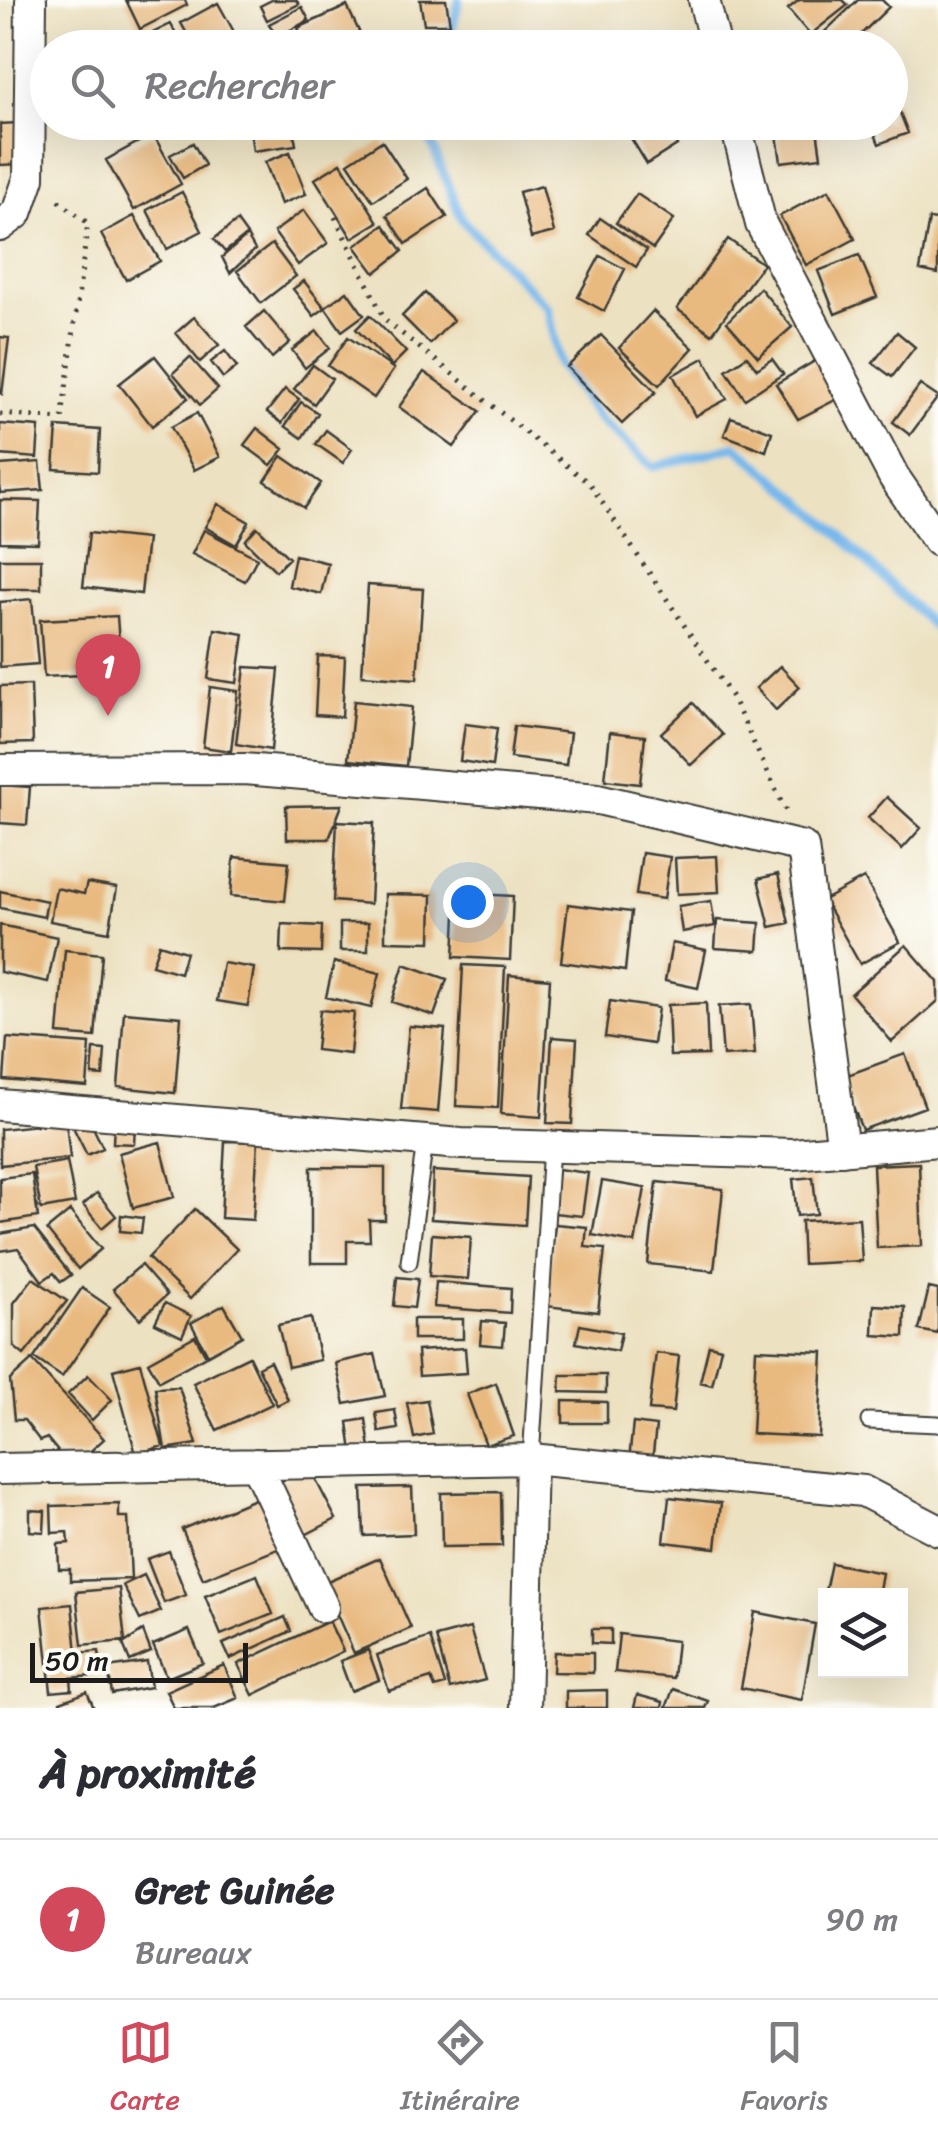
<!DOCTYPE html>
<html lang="fr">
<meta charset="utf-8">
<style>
:root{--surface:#fff;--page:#f2f2f3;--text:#2b2b33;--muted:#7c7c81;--line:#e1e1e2;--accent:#d1495b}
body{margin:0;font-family:Sriracha,sans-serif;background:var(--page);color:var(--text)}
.controls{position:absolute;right:30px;bottom:30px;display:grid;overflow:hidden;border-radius:0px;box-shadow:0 10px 40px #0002}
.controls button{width:90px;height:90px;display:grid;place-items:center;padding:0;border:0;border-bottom:2px solid var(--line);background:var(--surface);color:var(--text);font:50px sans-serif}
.scale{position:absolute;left:30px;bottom:25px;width:218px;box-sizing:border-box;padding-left:10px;border:5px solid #1c1c1c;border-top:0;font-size:28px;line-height:35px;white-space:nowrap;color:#1c1c1c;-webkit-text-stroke:8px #fdfcf7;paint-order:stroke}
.you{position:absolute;left:468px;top:902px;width:35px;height:35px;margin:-25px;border:8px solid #fff;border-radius:50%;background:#1a73e8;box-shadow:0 0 0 15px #1a73e833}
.badge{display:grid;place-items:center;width:65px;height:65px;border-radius:50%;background:var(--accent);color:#fff;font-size:32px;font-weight:700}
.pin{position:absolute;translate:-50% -82px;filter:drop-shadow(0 2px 5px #0008)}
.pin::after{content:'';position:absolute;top:52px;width:35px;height:30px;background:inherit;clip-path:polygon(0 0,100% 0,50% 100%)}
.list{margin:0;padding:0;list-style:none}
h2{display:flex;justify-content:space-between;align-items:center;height:130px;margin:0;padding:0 40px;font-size:42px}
h2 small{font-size:32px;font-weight:400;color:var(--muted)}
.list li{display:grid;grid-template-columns:65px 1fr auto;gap:30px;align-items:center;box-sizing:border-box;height:160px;padding:0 40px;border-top:2px solid var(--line)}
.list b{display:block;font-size:38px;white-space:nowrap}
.list p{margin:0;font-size:32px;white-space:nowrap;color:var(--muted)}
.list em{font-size:32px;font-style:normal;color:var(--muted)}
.icon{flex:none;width:55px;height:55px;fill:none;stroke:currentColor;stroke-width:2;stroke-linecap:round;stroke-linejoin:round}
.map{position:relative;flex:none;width:938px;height:1708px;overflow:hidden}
.search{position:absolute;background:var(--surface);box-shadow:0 10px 40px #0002;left:30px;right:30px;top:30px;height:110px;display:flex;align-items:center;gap:25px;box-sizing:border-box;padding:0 35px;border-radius:55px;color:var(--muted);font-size:38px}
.sheet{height:290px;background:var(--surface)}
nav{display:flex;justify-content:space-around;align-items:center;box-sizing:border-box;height:140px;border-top:2px solid var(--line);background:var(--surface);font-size:28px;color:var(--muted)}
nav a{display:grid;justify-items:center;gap:5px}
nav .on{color:var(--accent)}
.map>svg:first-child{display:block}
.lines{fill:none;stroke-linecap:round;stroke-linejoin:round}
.stream{stroke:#77b8ec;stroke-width:9}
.building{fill:#e9ba80}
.service-casing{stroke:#3b3a35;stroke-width:19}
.minor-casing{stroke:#3b3a35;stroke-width:34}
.path{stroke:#3b3a35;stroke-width:5;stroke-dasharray:2.5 8;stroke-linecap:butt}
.service{stroke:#fff;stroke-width:15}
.minor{stroke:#fff;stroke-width:30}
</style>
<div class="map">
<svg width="938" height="1708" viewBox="0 0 938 1708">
<rect width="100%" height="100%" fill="#fdfcf7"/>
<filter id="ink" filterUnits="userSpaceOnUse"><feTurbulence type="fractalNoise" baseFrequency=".01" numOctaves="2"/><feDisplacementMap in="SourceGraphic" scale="20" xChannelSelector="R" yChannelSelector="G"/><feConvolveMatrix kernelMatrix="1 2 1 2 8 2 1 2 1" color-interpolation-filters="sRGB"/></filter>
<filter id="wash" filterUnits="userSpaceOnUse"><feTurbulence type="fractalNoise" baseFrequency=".0048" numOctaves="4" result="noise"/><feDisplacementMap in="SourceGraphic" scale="40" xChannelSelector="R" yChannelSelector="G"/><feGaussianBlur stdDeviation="2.25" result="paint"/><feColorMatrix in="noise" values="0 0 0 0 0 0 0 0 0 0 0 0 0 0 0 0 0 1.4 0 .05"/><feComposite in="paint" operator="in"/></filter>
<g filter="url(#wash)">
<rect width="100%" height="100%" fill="#ece1c1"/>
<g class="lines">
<path class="stream" d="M448 48 459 0
M430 122 427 132 462 220 548 308 560 365 598 418 653 467 736 446 823 519 938 631"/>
</g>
<g id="blocks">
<path class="building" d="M126 0H185L187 5 140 29Z
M272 0H296L299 4 267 20 260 6Z
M420 0H446L450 24H424Z
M799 0H843L848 5 810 35 788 9Z
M858 0H882L889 7 847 48H819L814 42Z
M218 3 243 48H195L181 23Z
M347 6 364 42 351 48H307L298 28Z
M302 7 309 20 277 37 269 24Z
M171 24 182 48H134L132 43Z
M658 35 659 48H622L621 38Z
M895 100 908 133 879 144 870 122H890V102Z
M249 122H292L296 145 253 151Z
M621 122H663L677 145 647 164Z
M816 122 821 157 781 162 776 128Z
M18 123 20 164 0 165V124Z
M153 134 181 184 134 210 106 160Z
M382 141 407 179 373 201 348 163Z
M193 143 205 165 183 178 170 155Z
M290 152 306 194 281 204 265 162Z
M341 163 378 222 352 238 315 179Z
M542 186 554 232 531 238 519 192Z
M428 188 447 217 406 244 387 215Z
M829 190 855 239 806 265 780 216Z
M182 192 202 231 167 249 147 210Z
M637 194 674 219 653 249 616 223Z
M304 210 328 243 298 265 274 232Z
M134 216 160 261 126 280 101 234Z
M600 218 647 250 636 267 589 235Z
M929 219 938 220V274L920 270Z
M237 221 247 235 225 252 214 239Z
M384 225 403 251 375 273 355 246Z
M247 236 255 250 230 273 222 257Z
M728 239 763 264 712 334 677 309Z
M272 244 296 276 261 303 237 271Z
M859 255 877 297 835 314 818 271Z
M600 256 625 269 604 311 578 297Z
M304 281 325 308 314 316 293 289Z
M760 288 792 327 758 357 727 322Z
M347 291 364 315 342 331 325 307Z
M425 293 453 320 430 344 402 316Z
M264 311 290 342 272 358 246 327Z
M653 311 693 348 659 385 619 348Z
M370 315 406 352 392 366 356 329Z
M194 317 219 345 200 362 176 333Z
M317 331 330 348 305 368 292 350Z
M897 332 915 347 892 377 873 363Z
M601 335 656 392 622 424 567 367Z
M0 337 9 338 2 394 0 393Z
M348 337 394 369 374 398 328 366Z
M225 351 237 367 223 378 211 362Z
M155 356 188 398 152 426 119 384Z
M747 356 757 369 772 359 783 374 745 399 726 370Z
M190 357 218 389 200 405 173 373Z
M704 358 727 399 695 416 673 375Z
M820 358 843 396 798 419 776 384Z
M313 365 332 379 314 404 294 389Z
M424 372 480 411 454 447 399 407Z
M920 385 938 397 910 435 893 422Z
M285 389 299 399 282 423 267 412Z
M301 402 318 413 302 438 285 426Z
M197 413 220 457 194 470 171 427Z
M731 417 772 432 766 451 724 435Z
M0 424 39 427 37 458 0 455Z
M57 427 100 430 98 472 54 469Z
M257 428 284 449 271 465 244 445Z
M326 430 352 449 343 463 316 444Z
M282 456 321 483 304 508 265 481Z
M40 462 43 490 0 493V465Z
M0 500 40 501 38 543 0 542Z
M218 504 249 522 236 545 205 527Z
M257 527 289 558 276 571 245 541Z
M204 530 257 558 245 581 192 554Z
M89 533 147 539 141 594 83 587Z
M295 555 328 563 321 594 289 586Z
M0 559H41V589H0Z
M368 585 423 589 417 679 362 675Z
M32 599 38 664 0 667V602Z
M117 616 121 673 44 677 40 620Z
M215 629 244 634 237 683 208 679Z
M318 656 345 657 342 717 315 715Z
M780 666 800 687 776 710 756 688Z
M245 667 279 669 271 750 236 744Z
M31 685 33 743 0 744V686Z
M210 687 238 691 231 751 203 747Z
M354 701 412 707 406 766 348 760Z
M693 703 723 735 691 765 661 733Z
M465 724 497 728 492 766 460 761Z
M514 726 570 733 566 765 510 758Z
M610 732 645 736 640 784 605 780Z
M0 785 30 787 27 825 0 823Z
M887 797 921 828 902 849 868 818Z
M342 805 329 839H287L286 806Z
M337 821 374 823 370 904 333 901Z
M642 853 670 857 664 899 636 895Z
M717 856 719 892 677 894 675 858Z
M234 857 289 862 285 901 231 896Z
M778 874 789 923 770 927 758 879Z
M864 878 900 942 860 964 824 900Z
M87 883 117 888 109 932 50 921 56 888 84 894Z
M0 891 47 901 44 917 0 908Z
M457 893 513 896 510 960 454 957Z
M385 894 432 895 431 942 385 941Z
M711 901 715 926 682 932 678 906Z
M568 904 631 912 625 971 561 962Z
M717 920 760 923 758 951 715 948Z
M340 923H368V951H340Z
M282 924 322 926 321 953 281 952Z
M0 925 57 937 48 982 0 972Z
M672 943 706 950 698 988 665 981Z
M159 944 186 952 180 973 152 965Z
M906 945 938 982V1001L892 1042 851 994Z
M65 950 102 954 95 1037 58 1034Z
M334 962 380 973 371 1008 326 997Z
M223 963 254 968 248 1006 217 1001Z
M404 964 447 979 434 1016 392 1002Z
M463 965 505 967 498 1108 456 1106Z
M509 975 550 979 541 1117 501 1114Z
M610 1001 658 1008 653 1044 605 1037Z
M706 1003 708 1055 670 1056 668 1005Z
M751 1004 755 1054 723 1056 719 1006Z
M320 1010 354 1013 350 1054 316 1050Z
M124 1012 181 1017 175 1093 118 1087Z
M409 1026 445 1029 438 1112 401 1109Z
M552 1037 577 1039 572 1124 547 1123Z
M7 1038 90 1044 87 1087 4 1080Z
M94 1049 105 1050 103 1076 92 1075Z
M905 1054 925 1107 862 1130 842 1077Z
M90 1121 103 1148 87 1155 74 1129Z
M66 1122 70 1158 0 1165V1129Z
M114 1123 135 1125 134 1144 113 1143Z
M225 1141 258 1142 253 1220 221 1218Z
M160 1142 174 1197 133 1208 119 1153Z
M67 1161 75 1203 41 1209 33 1167Z
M919 1163 922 1246 877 1248 873 1165Z
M311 1167 385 1168V1220H369L370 1241H347V1263H311Z
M558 1169 588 1173 582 1216 553 1213Z
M433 1171 528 1177 525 1225 431 1219Z
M32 1174 38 1217 0 1223V1178Z
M813 1177 817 1214 797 1216 793 1179Z
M602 1181 645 1188 635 1243 592 1235Z
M657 1182 723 1189 714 1271 648 1264Z
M97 1193 116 1216 102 1228 83 1205Z
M195 1209 237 1249 190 1299 148 1258Z
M70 1211 101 1249 78 1269 47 1230Z
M121 1215 143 1218 141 1233 120 1231Z
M859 1218 862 1261 803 1264 801 1221Z
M555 1224 587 1227 585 1247 605 1249 598 1312 546 1306Z
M34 1228 71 1275 61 1282 54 1273 42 1281 18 1248 0 1251V1234Z
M432 1234 471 1237 468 1279 429 1276Z
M141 1265 167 1295 140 1319 113 1289Z
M397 1277 418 1279 414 1308 394 1306Z
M33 1278 67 1301 24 1355 14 1347V1303Z
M436 1282 511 1288 510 1313 434 1307Z
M82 1288 110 1307 62 1377 34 1358Z
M929 1288 938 1290V1334L919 1330Z
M165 1303 191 1316 182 1336 155 1323Z
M224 1305 242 1336 208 1355 191 1323Z
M874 1305 905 1307 904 1337 873 1335Z
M311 1318 320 1360 288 1367 278 1325Z
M413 1319H463V1339H413Z
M482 1321 505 1323 503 1346 480 1344Z
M580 1325 621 1333 617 1351 576 1343Z
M195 1336 206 1356 159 1381 148 1362Z
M709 1345 721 1348 712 1385 700 1382Z
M465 1348 467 1373 419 1376 417 1351Z
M756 1349 823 1352 819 1437 752 1434Z
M656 1353 679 1356 673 1412 649 1410Z
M375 1354 385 1396 345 1404 336 1363Z
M249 1356 272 1404 217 1430 193 1383Z
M32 1360 104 1439 84 1457 60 1454 47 1438 40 1441 24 1420H14L10 1380Z
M270 1361 288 1400 277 1405 258 1367Z
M140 1363 163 1446 136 1454 113 1370Z
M88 1375 112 1400 92 1420 68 1394Z
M561 1375H606V1393L560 1392Z
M496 1383 514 1436 486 1445 467 1394Z
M179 1387 197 1444 165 1449 155 1388Z
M427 1400 433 1434 414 1438 407 1403Z
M563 1401 607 1402V1423H563Z
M395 1410 398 1429 379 1432 376 1413Z
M366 1419 370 1449 352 1452 348 1422Z
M633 1423 656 1426 652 1463 629 1460Z
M309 1467 336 1519 303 1536 276 1484Z
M412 1487 414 1534 364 1536 362 1488Z
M501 1492 502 1546 442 1547 441 1493Z
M262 1496 283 1547 203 1579 182 1529Z
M669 1497 721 1503 716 1548 664 1542Z
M119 1504V1517H128L131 1579 70 1581V1569H59L58 1544 69 1543 68 1532 52 1533 51 1506Z
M30 1510 45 1511 44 1532 30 1531Z
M169 1551 186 1595 164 1603 147 1559Z
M380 1558 411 1628 354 1653 323 1583Z
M831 1563 882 1573 878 1596H824Z
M144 1575 161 1611 140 1620 123 1585Z
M257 1575 273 1614 221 1635 205 1596Z
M119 1588 125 1641 82 1645 76 1592Z
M72 1604 77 1653 99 1651 102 1675 71 1678 72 1690 51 1692 42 1607Z
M755 1612 815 1624 802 1700 741 1688Z
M285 1617 291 1631 230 1659 223 1644Z
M329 1621 343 1651 253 1695 238 1664Z
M470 1628 485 1680 450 1689 436 1637Z
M592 1629H611V1644L592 1643Z
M189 1630 203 1663 167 1678 153 1645Z
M143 1631 151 1652 130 1661 123 1644Z
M619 1634 677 1641 673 1678 615 1672Z
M430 1637 445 1685 435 1688 431 1678 389 1691 377 1655Z
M368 1650 379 1680 351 1691 340 1661Z
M554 1652 593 1653V1673L553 1672Z
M147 1662 151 1687 112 1694 108 1668Z
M224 1665 238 1698 214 1708H174L166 1691Z
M673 1689 708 1701 705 1708H666Z
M607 1690V1708H566V1691Z
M87 1692 94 1708H62L60 1702Z
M637 1695 663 1702 662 1708H634Z"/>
</g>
</g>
<g filter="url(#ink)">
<use href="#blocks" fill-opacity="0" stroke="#3b3a35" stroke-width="2.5"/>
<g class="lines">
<defs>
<path id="service" d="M409 1262 425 1141
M869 1421 938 1424
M531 1459 551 1147"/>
<path id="minor" d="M704 0 716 48
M735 122 761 224 894 477 938 541
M0 226 17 213 29 178 31 0
M0 770 244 769 598 799 803 847 843 1150
M0 1105 461 1144 793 1154 938 1141
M256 1464 323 1607
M0 1469 531 1459 863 1491 938 1530
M525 1708 531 1459"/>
</defs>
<use href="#service" class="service-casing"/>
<use href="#minor" class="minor-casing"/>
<path class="path" d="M335 217 385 320 590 484 732 697 787 813
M0 414 62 419 88 223 54 197"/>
<use href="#service" class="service"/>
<use href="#minor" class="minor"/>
</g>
</g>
</svg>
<div class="controls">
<button><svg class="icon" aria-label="layers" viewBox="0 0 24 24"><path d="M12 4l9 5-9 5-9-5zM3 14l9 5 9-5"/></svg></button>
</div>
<div class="scale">50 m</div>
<div class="you"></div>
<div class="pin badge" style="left:108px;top:716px">1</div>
<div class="search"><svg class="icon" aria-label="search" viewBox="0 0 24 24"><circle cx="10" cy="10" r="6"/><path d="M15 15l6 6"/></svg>Rechercher</div>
</div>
<section class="sheet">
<h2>À proximité<small></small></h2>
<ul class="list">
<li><span class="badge">1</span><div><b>Gret Guinée</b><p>Bureaux</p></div><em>90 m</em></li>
</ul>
</section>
<nav>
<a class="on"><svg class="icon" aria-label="map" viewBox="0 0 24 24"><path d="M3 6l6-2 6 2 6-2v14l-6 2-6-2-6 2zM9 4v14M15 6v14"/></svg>Carte</a>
<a><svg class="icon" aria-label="directions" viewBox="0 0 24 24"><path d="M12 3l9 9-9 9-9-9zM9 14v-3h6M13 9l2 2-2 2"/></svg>Itinéraire</a>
<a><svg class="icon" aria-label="saved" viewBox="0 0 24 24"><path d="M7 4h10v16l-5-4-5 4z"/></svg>Favoris</a>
</nav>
